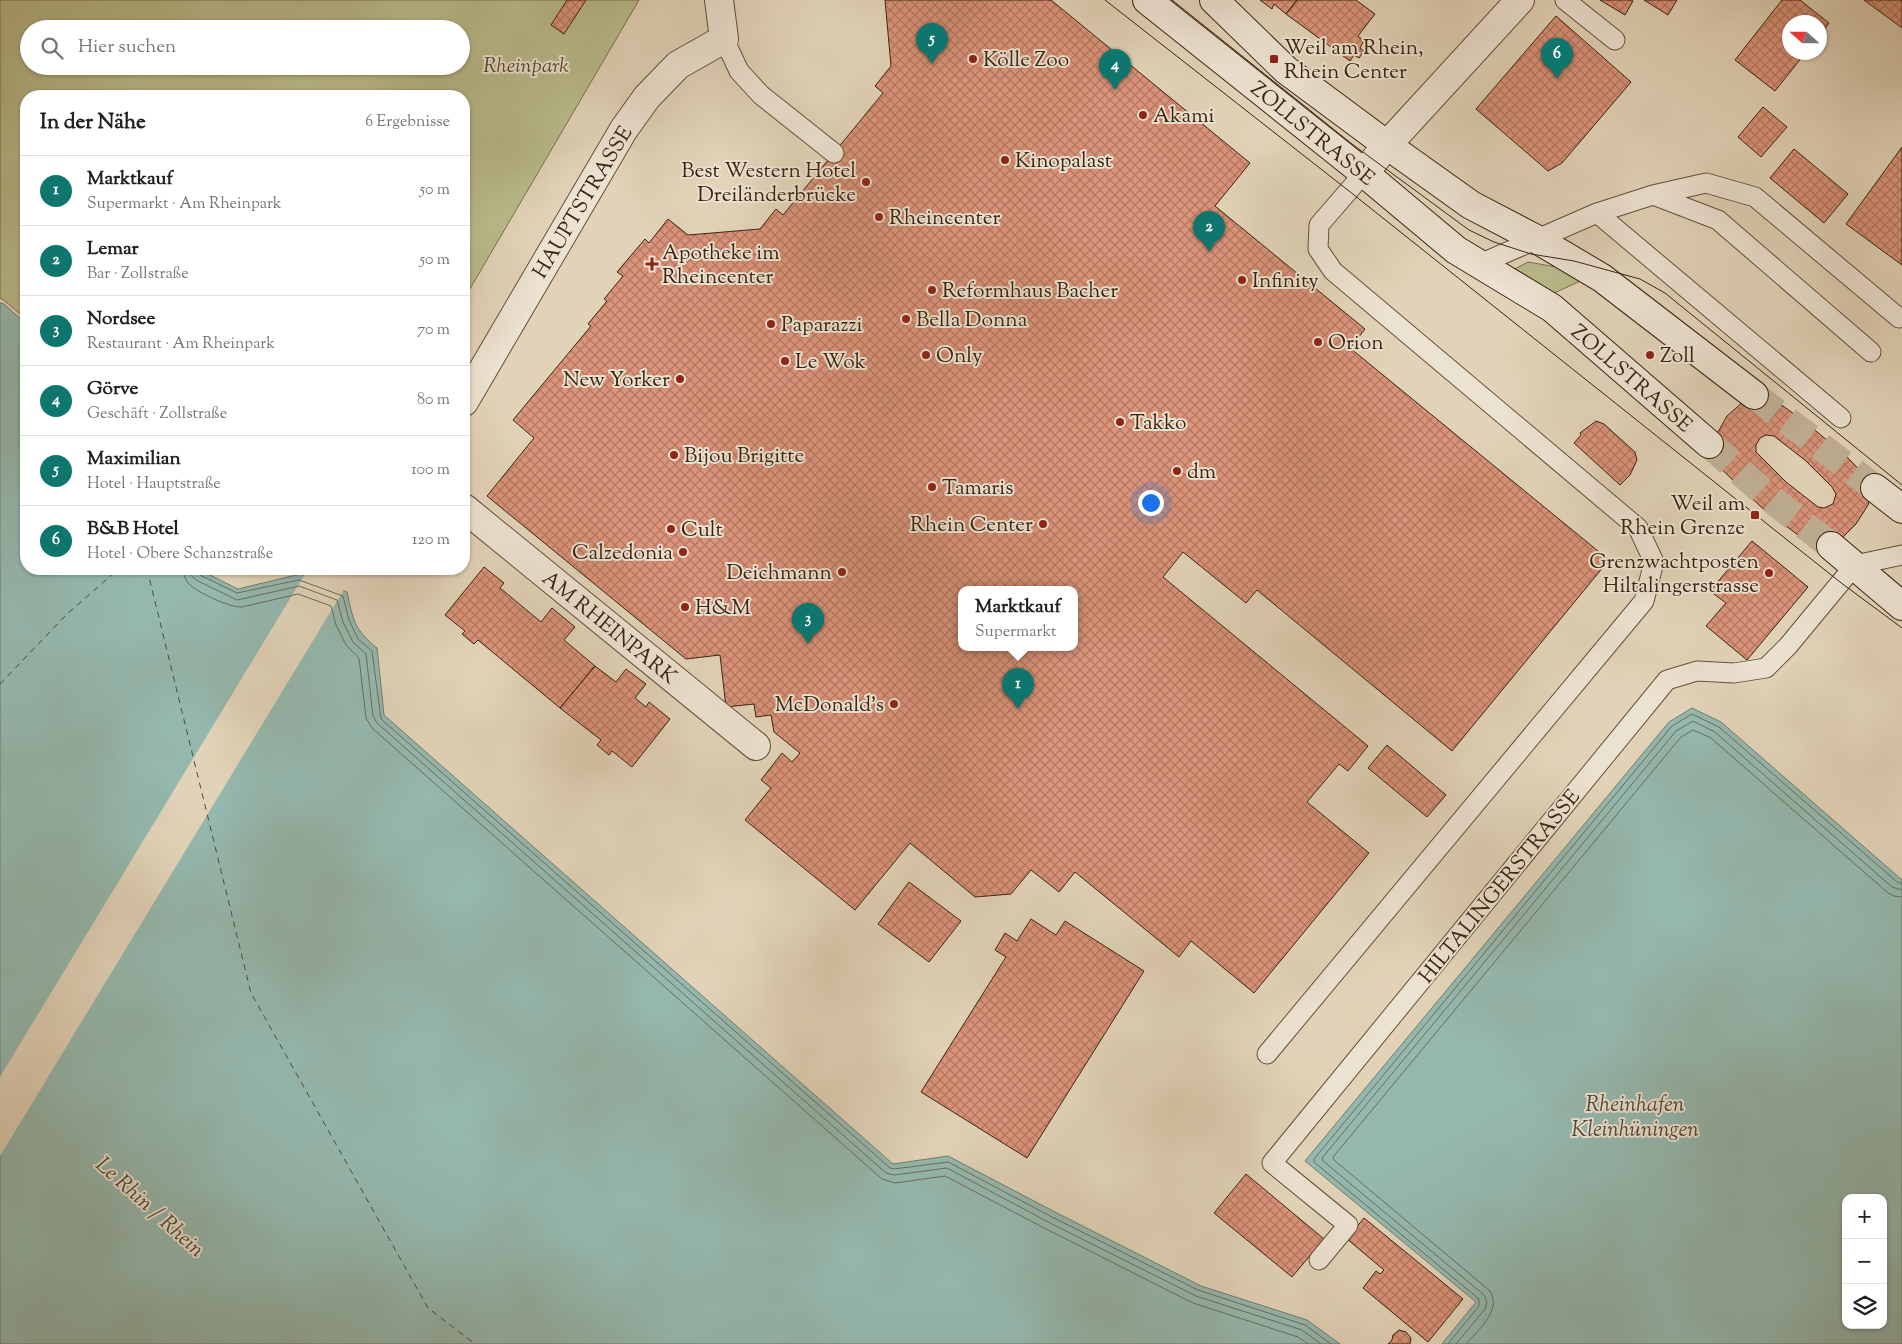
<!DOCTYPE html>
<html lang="de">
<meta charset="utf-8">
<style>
:root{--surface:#fff;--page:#f6f6f6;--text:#202124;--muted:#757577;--line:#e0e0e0;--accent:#0f766e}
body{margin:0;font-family:"Sorts Mill Goudy",serif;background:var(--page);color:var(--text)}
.controls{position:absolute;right:15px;bottom:15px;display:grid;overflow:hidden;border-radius:10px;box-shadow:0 1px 4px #0004}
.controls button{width:45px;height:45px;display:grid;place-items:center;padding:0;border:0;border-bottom:1px solid var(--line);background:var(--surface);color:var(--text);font:25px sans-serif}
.compass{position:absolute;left:1782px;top:15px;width:45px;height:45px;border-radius:50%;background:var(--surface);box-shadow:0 1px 4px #0004;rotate:291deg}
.you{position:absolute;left:1150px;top:502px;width:18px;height:18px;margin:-12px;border:4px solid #fff;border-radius:50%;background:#1a73e8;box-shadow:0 0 0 8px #1a73e833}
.badge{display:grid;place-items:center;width:32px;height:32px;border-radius:50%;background:var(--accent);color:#fff;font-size:16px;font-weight:700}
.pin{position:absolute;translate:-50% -41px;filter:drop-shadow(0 1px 2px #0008)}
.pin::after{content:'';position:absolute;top:26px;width:18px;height:15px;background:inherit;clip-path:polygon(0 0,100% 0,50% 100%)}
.popup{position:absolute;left:958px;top:586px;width:120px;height:65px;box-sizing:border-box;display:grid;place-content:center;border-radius:10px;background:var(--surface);filter:drop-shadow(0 1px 4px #0005);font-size:16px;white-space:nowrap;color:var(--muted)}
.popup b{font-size:19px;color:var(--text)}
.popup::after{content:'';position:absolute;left:50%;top:100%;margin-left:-10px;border:10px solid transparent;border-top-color:var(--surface)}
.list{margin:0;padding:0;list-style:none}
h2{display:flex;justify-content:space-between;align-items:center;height:65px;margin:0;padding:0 20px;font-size:21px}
h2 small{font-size:16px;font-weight:400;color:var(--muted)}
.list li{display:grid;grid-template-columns:32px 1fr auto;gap:15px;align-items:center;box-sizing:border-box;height:70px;padding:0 20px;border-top:1px solid var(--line)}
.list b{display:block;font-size:19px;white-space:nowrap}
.list p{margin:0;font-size:16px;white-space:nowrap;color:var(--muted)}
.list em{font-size:16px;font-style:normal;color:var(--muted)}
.icon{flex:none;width:28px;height:28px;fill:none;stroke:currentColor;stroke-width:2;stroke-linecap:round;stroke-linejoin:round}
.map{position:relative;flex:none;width:1902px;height:1344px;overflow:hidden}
.search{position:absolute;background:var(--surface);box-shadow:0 1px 4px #0004;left:20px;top:20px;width:450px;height:55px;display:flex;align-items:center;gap:12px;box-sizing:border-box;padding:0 18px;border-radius:28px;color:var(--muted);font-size:19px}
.panel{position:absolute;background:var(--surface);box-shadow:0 1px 4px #0004;left:20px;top:90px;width:450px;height:485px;border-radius:20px}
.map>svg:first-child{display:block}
.green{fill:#b9bb8b;stroke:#7a704d;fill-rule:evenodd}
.water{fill:#95b8ae;stroke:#717d6e;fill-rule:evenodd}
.pier{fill:#e2d3b8}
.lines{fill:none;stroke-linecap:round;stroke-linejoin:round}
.shore{stroke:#686e5e;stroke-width:1}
.ferry{stroke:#514937;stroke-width:1;stroke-dasharray:6 5;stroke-linecap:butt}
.building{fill:url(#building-cross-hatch);stroke:#3a240f;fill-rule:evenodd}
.secondary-tunnel{stroke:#c0b096;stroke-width:28;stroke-dasharray:28 14;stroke-linecap:butt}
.lane-casing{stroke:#645039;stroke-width:21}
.street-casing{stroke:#645039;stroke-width:30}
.secondary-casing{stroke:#3a240f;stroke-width:30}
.lane{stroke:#ece2d1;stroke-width:19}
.street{stroke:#ece2d1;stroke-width:28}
.secondary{stroke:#ece2d1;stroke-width:28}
.tram{stroke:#3a240f;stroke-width:1}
.poi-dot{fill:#8f2418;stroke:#ece2d1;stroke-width:2}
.labels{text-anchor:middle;stroke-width:4;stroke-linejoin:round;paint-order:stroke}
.poi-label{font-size:21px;fill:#3a240f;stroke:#ece2d1;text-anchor:start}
.park-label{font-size:21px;font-style:italic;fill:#5a4a2e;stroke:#ece2d1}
.street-label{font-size:21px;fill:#3a240f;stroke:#ece2d1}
.water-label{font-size:22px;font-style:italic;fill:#514937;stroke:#ece2d1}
</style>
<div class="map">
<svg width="1902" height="1344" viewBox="0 0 1902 1344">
<defs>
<pattern id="building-cross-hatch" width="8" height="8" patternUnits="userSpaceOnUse" patternTransform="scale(1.25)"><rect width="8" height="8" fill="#db9379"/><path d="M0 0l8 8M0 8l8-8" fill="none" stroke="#b37862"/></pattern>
</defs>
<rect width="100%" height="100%" fill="#e2d3b8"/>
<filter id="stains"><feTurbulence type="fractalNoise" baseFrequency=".004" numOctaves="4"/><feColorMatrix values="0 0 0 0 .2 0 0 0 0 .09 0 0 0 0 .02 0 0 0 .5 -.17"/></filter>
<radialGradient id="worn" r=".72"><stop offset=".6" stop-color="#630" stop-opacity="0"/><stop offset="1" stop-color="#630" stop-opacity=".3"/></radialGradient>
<path class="green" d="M0 0H639L464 299V96H26V319L5 301 0 298ZM29 29H461V66H29Z
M1528 262 1573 270 1587 278 1550 295 1511 271Z"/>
<path class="water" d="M0 303 4 304 26 324V569H198L238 589 300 574 347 592C353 619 354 630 377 648L384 715 893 1164 948 1156 1055 1212 1201 1286 1307 1320 1340 1344H0Z
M1692 708 1721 722 1902 880V1344H1442L1476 1302 1305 1161 1669 722ZM1846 1198H1883V1325H1846Z"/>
<path class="pier" d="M305 574 345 588 0 1156V1077Z"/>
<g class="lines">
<path class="shore" d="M183 569C184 575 185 580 189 584 197 592 230 608 242 607L298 594 331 606 336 625 346 645 359 658 366 718 372 728 882 1179 895 1183 945 1176 1046 1229 1193 1303 1298 1337 1308 1344
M191 569 192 576 196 580 237 600 299 586 337 600 343 622 353 642 366 654 373 716 377 723 886 1173 894 1175 947 1168 1050 1223 1196 1296 1302 1330 1321 1344
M197 569 200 575 237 593 299 580 343 596 349 620 358 639 372 651 381 719 890 1168 894 1169 948 1162 1052 1217 1198 1290 1305 1325 1331 1344
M1448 1344 1479 1306V1299L1314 1162V1159L1672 726 1692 714 1719 727 1897 882 1902 884
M1456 1344 1485 1309 1487 1302 1484 1295 1323 1161 1322 1158 1676 731 1693 721 1715 732 1892 887 1902 890
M1466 1344C1478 1330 1502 1311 1490 1291L1334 1160 1333 1157 1681 737 1693 730 1711 738 1888 893 1894 896 1902 897"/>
<path class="ferry" d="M147 569 251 993 428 1308 475 1344
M0 684 67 614 114 573 128 569"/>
</g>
<path class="building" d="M567 0H586L564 34 551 25Z
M885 0H1051L1250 163 1215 206 1365 329 1350 348 1609 560 1452 751 1257 590 1246 603 1183 552 1163 577 1368 746 1348 771 1339 764 1307 802 1369 853 1254 993 1191 941 1179 957 1075 872 1059 892 1031 870 1011 894 975 897 910 843 855 910 745 820 771 788 761 780 782 753 792 762 800 753 774 732 771 715 756 717 754 704 726 707 720 655 686 659 487 496 534 438 513 420 591 326 588 324 607 301 604 299 623 276 617 272 645 239 649 243 668 219 688 235 760 229 776 209 783 215 883 93 875 86 891 66ZM962 590H1074V648H962Z
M1260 0H1297L1286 14 1274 4 1272 9Z
M1297 0H1356L1375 14 1358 36 1364 41 1360 48 1364 51 1359 58 1354 55 1350 61 1286 14Z
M1600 0H1631L1633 1 1625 15Z
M1644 0H1677L1668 15Z
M1782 0H1800L1829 23 1820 35V22H1790V52H1806L1775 91 1735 60Z
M1864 0H1902V28Z
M1556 16 1631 82 1562 163 1548 171 1476 109Z
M1763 107 1787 127 1761 157 1738 137Z
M1902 147V265L1846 224Z
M1794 149 1848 194 1824 223 1770 178Z
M1766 396 1773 399 1804 421 1847 457 1868 479 1871 495 1868 505 1856 524 1843 537 1833 543 1824 546H1815L1807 542 1760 506 1714 462 1712 456 1713 441 1727 416 1743 402Z
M1596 421 1604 424 1635 452 1637 460 1630 475 1620 485 1574 443 1581 435 1580 433Z
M1766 435 1774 436 1806 461 1832 487 1836 494 1833 504 1824 508 1818 507 1786 482 1756 452V445L1760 438Z
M1752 541 1808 587 1747 660 1706 626 1726 603 1710 591Z
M484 567 504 583 500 588 541 622 552 608 575 627 564 640 595 666 560 708 478 640 474 644 462 634 465 631 445 615Z
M595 666 616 682 626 669 646 684 635 698 646 707 649 702 670 719 632 767 612 751 609 755 597 745 601 740 560 708Z
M1387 745 1446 795 1427 817 1368 768Z
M909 882 961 921 929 962 878 924Z
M1031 919 1056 935 1065 921 1144 971 1027 1158 921 1092 1006 957 995 950 1005 933 1017 941Z
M1246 1174 1324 1239 1292 1277 1214 1213Z
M1364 1218 1463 1299 1428 1342 1363 1288 1376 1271 1380 1274 1384 1270 1347 1239Z
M1399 1330 1406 1332 1411 1338 1410 1344H1388L1392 1340 1393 1335Z"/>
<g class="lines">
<path class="secondary-tunnel" d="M1754 395 1875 488
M1709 444 1770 498 1831 546"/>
<defs>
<path id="lane" d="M1565 0 1615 40
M724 39 739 71 761 95 834 153
M1653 195 1718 220 1871 352
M1597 213 1841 418
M1480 264 1597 213 1653 195 1706 183 1755 197 1899 318
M1267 1054 1644 601 1654 562 1638 528 1333 271 1318 249 1319 225 1364 173
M1319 1260 1348 1225 1272 1163 1667 680 1697 671 1734 673 1766 668 1788 646 1855 565 1902 555"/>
<path id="street" d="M1364 173 1387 145 1520 0
M464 402 624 129 647 97 678 65 724 39 719 0
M464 508 756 746"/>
<path id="secondary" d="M1147 0 1364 173 1456 250 1552 308 1709 444
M1214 0 1286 70 1387 145 1471 205 1538 240 1602 278 1754 395
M1875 488 1902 509
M1831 546 1902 606"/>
</defs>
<use href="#lane" class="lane-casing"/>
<use href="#street" class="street-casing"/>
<use href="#secondary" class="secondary-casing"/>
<use href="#lane" class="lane"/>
<use href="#street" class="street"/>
<use href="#secondary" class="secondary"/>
<path class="tram" d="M1105 0 1349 191 1840 582 1902 628
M1172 0 1352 144 1469 230 1494 242 1531 254 1574 261 1640 279 1665 293 1902 485"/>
</g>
<g class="poi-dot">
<circle cx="973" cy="59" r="5"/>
<rect x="1269" y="54" width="10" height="10" rx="2.5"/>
<circle cx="1143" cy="115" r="5"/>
<circle cx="1005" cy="160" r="5"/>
<circle cx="866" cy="182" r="5"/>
<circle cx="879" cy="217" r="5"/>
<path d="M649.5 256.5h5v5h5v5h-5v5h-5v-5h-5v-5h5z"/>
<circle cx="1242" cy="280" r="5"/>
<circle cx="932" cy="290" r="5"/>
<circle cx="906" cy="319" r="5"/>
<circle cx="771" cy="324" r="5"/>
<circle cx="1318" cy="342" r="5"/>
<circle cx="926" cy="355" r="5"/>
<circle cx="1650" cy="355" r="5"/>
<circle cx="785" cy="361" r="5"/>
<circle cx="680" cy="379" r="5"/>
<circle cx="1120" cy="422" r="5"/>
<circle cx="674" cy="455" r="5"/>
<circle cx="1177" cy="471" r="5"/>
<circle cx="932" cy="487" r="5"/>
<rect x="1750" y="510" width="10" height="10" rx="2.5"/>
<circle cx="1043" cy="524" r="5"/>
<circle cx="671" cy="529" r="5"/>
<circle cx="683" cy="552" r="5"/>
<circle cx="842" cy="572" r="5"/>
<circle cx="1769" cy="573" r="5"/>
<circle cx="685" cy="607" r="5"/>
<circle cx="894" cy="704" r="5"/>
</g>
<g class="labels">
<g class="poi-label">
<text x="1284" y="54">Weil am Rhein,<tspan x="1284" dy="24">Rhein Center</tspan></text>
<text x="983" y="66">Kölle Zoo</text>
<text x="1153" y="122">Akami</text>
<text x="1015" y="167">Kinopalast</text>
<text x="856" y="177" text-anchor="end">Best Western Hotel<tspan x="856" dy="24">Dreiländerbrücke</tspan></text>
<text x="889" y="224">Rheincenter</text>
<text x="662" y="259">Apotheke im<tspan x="662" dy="24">Rheincenter</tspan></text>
<text x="1252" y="287">Infinity</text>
<text x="942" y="297">Reformhaus Bacher</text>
<text x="916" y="326">Bella Donna</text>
<text x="781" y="331">Paparazzi</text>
<text x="1328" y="349">Orion</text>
<text x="936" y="362">Only</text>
<text x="1660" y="362">Zoll</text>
<text x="795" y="368">Le Wok</text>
<text x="670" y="386" text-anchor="end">New Yorker</text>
<text x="1130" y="429">Takko</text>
<text x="684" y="462">Bijou Brigitte</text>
<text x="1187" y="478">dm</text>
<text x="942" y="494">Tamaris</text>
<text x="1745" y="510" text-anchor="end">Weil am<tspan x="1745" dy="24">Rhein Grenze</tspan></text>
<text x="1033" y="531" text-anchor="end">Rhein Center</text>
<text x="681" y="536">Cult</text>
<text x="673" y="559" text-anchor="end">Calzedonia</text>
<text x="1759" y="568" text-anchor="end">Grenzwachtposten<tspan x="1759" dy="24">Hiltalingerstrasse</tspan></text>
<text x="832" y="579" text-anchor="end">Deichmann</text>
<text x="695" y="614">H&amp;M</text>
<text x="884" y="711" text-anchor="end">McDonald's</text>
</g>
<g class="park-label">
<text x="526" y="72">Rheinpark</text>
</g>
<g class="street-label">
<text transform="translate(1313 133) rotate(39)" y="7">ZOLLSTRASSE</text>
<text transform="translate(582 202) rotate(-59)" y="7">HAUPTSTRASSE</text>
<text transform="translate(1632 378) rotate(41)" y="7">ZOLLSTRASSE</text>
<text transform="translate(610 627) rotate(39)" y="7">AM RHEINPARK</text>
<text transform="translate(1499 886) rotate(-51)" y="7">HILTALINGERSTRASSE</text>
</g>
<g class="water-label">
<text x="1635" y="1111">Rheinhafen<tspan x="1635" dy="25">Kleinhüningen</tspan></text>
<text transform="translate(151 1206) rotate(42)" y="8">Le Rhin / Rhein</text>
</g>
</g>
<rect width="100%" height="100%" filter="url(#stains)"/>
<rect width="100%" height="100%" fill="url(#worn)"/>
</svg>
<div class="controls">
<button>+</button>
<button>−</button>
<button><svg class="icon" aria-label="layers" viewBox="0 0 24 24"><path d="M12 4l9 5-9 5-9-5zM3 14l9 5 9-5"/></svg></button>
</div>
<svg class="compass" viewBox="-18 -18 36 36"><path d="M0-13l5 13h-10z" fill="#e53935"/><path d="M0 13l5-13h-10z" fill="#757577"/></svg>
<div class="you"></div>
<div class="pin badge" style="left:1018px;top:709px">1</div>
<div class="popup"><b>Marktkauf</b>Supermarkt</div>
<div class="pin badge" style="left:1209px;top:252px">2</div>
<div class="pin badge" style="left:808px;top:644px">3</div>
<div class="pin badge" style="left:1115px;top:90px">4</div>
<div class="pin badge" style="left:932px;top:64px">5</div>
<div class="pin badge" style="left:1557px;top:79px">6</div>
<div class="search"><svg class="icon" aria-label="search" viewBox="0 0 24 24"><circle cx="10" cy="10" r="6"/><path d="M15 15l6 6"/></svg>Hier suchen</div>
<section class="panel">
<h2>In der Nähe<small>6 Ergebnisse</small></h2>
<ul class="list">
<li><span class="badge">1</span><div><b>Marktkauf</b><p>Supermarkt · Am Rheinpark</p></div><em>50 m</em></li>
<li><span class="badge">2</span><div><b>Lemar</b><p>Bar · Zollstraße</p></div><em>50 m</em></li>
<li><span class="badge">3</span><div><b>Nordsee</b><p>Restaurant · Am Rheinpark</p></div><em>70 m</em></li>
<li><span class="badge">4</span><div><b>Görve</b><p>Geschäft · Zollstraße</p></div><em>80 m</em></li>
<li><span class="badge">5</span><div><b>Maximilian</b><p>Hotel · Hauptstraße</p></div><em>100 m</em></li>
<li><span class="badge">6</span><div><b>B&amp;B Hotel</b><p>Hotel · Obere Schanzstraße</p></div><em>120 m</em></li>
</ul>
</section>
</div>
